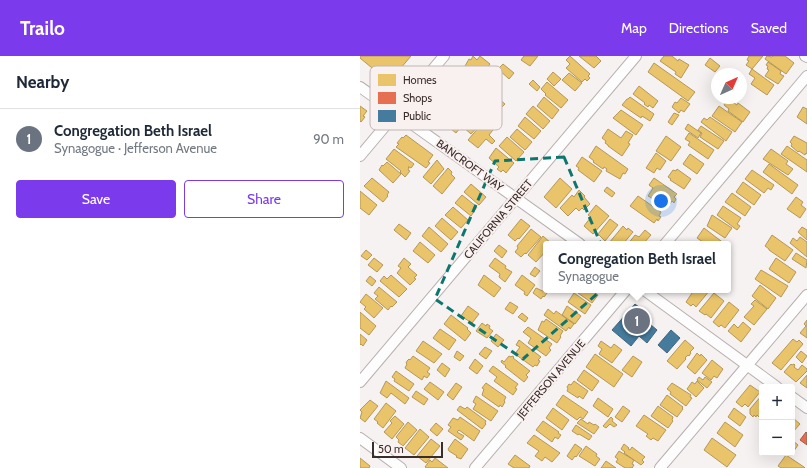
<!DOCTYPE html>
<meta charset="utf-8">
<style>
:root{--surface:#fff;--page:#f6f6f7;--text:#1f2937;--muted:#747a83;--line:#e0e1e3;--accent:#7c3aed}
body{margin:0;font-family:Cabin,sans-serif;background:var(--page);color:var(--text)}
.controls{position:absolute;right:12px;bottom:12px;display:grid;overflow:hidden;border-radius:4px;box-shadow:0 4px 16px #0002}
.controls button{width:36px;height:36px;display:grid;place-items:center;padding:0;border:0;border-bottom:1px solid var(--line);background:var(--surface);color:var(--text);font:20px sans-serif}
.compass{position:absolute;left:351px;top:12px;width:36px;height:36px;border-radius:50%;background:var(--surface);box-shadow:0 4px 16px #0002;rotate:45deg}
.scale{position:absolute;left:12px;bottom:10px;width:71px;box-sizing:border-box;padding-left:4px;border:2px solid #3b2d2a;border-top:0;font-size:11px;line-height:14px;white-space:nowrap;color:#3b2d2a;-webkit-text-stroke:3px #f9f1f0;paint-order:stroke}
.you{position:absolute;left:301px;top:145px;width:14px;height:14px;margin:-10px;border:3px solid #fff;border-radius:50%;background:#1a73e8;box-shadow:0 0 0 6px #1a73e833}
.badge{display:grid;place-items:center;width:26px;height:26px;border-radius:50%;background:var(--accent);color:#fff;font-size:13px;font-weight:700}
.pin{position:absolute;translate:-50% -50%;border:2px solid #fff;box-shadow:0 1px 4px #0006}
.popup{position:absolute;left:183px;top:185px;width:188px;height:52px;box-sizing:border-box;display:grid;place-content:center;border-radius:4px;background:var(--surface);filter:drop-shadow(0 1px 3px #0005);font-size:13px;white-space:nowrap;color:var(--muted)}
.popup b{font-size:15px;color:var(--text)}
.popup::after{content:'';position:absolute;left:50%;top:100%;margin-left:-8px;border:8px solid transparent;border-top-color:var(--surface)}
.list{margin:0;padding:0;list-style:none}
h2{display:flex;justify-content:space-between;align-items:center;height:52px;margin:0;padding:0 16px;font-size:17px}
h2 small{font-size:13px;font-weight:400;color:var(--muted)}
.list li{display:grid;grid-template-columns:26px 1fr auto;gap:12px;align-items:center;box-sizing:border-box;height:60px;padding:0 16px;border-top:1px solid var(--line)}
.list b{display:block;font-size:15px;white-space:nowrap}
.list p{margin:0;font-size:13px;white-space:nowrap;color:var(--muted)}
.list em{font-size:13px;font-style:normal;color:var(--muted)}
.actions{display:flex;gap:8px;padding:12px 16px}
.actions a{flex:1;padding:9px 0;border:1px solid var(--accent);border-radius:4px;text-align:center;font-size:14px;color:var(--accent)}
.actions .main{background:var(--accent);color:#fff}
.map{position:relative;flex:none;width:447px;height:412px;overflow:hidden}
header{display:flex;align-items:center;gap:24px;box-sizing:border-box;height:56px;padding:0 20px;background:var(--accent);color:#fff}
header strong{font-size:19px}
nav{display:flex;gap:22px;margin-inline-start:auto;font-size:14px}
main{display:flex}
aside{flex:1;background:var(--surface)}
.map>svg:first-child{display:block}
.homes{fill:#e9c46a;stroke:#b59757}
.shops{fill:#e76f51;stroke:#b35b45}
.public{fill:#457b9d;stroke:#42647a}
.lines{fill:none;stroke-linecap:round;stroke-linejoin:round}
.street-casing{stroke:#b8afae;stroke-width:12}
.street{stroke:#fefdfd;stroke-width:10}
.marked{fill:none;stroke:#0f766e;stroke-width:3;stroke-dasharray:8 5;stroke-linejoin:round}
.labels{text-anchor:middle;stroke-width:4;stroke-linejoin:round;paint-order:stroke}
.street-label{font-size:11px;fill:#3b2d2a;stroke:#f9f1f0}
.key{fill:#f9f1f0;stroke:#c0b6b5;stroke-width:1}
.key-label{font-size:11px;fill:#3b2d2a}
</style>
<header>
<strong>Trailo</strong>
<nav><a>Map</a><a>Directions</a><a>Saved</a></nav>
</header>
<main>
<aside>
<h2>Nearby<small></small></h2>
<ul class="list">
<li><span class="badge" style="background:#6b7280">1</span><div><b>Congregation Beth Israel</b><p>Synagogue · Jefferson Avenue</p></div><em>90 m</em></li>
</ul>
<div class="actions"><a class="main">Save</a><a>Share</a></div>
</aside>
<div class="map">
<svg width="447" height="412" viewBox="0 0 447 412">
<rect width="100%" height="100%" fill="#f7f2f2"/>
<path class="homes" d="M0 0H51L29 26 0 2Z
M113 0 117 4 120 0 130 8 127 12 130 15 125 21 121 18 119 21 105 10 109 3 111 4Z
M164 0H178L170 10 161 4Z
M210 0 230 18 228 20 230 22 227 25 225 23 222 26 206 12 210 8 206 4Z
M219 0H236L241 5 234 12Z
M304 0H312L318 5 319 3 329 9 321 22 315 18 316 16 300 5Z
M389 0H403L392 13 386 9 389 5 387 4Z
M407 0 412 1 413 0H425L434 7 426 18 405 3Z
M350 2 360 10 355 16 345 9Z
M408 6 421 15 420 18 424 20 418 28 405 20 409 14 407 13 408 10 406 9Z
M294 7 335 36 328 45 288 16Z
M143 8 154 17 149 23 138 13Z
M392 13 414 29 407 39 391 28 395 22 389 18Z
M193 16 201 23 194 30 187 23Z
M209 17 222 27 215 35 202 24Z
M99 18 102 21 104 20 119 32 112 40 94 26Z
M90 24 96 30 89 39 82 33Z
M173 24 180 31 177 35 169 28Z
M187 26 208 44 201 52 185 39 186 38 181 33Z
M279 30 298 45 293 52 289 49 288 51 284 48 285 47 273 38Z
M124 32 135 41 132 45 121 35Z
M76 38 84 45 69 62 61 55Z
M108 40 116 47 110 54 102 47Z
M184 41 199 54 192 63 177 50Z
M270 41 294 58 290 65 282 60 281 62 262 49 267 43H268Z
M321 42 330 48 324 56 321 54 319 57 312 51 315 46 317 47Z
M139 43 145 48 139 54 134 50Z
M368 43 377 49 378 47 390 56 383 66 368 55 369 53 364 49Z
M89 44 97 52 83 68 80 66 78 68 73 63Z
M0 50 7 55 3 60 5 61 1 66 0 65Z
M173 50 190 65 183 73 166 58Z
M359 50 382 66 375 76 352 60Z
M102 51 111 59 96 77 91 73 92 71 88 68Z
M443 51 447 53V68L437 61Z
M261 54 283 69 276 79 253 62Z
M114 55 117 58 114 61 117 64 115 66 119 69 111 78 103 71Z
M131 57 140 65 129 79 135 85 132 88 126 83 118 92 108 84Z
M314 57 319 59 312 69 308 66Z
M165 61 181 75 174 83 158 70Z
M350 61 372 76 366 85 341 66 344 62 347 64Z
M328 68 341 77 338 82 325 73Z
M341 70 364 85 358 93 340 81 342 77 338 74Z
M157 73 172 86 165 94 150 81Z
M248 73 261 82 266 75 273 79 268 87 270 88 262 100 248 90V89L245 87 246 85 242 82Z
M329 77 354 94 348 103 328 89 330 86 325 83Z
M46 79 73 99 68 106 70 107 66 112 36 91 39 88 37 87 42 81 43 82Z
M306 80 321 91 311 105 296 95Z
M434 80 447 87V98L446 97 445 99 439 95 438 96 431 90 432 88 430 86Z
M147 81 164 96 156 105 139 90Z
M236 90 268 113 265 118 263 117 260 123 246 115 247 113 244 111 243 113 233 106 234 105 229 101Z
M427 90 447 104V116L421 98Z
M136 92 154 107 146 117 143 114 141 116 137 113 139 111 129 102Z
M34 93 54 108 51 112 49 111H48L49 112 48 114 50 115 45 121 40 116 41 115 26 103Z
M411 93 428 105 426 108 433 113 428 119 403 103Z
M296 97 306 105 300 114 297 112 294 117 286 112Z
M330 98 344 108 337 118 323 108Z
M222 101 242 115 234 126 218 114 219 112 216 110Z
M77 104 84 113 71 128 63 121Z
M27 106 41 118 33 127 19 114 22 109 23 110Z
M409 108 438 129 432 138 403 116Z
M88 112 92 116 91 118 95 122 82 138 73 130Z
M317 113 331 123 324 133 310 124 311 123 308 121 313 114 316 115Z
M392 114 414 129 411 134 408 132 404 137 385 123Z
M12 122 29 136 27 139 28 140 23 146 4 130Z
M200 122 212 133 196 152 184 141Z
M294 122 317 138 314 141 316 143 314 147 312 145 309 149 299 142 297 145 288 140 293 132 289 129Z
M383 126 401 139 394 149 376 136Z
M111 128 126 141 119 149 104 136Z
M247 131 255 137 252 141 244 135Z
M219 134 225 140 224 141 230 148 224 154 222 152 219 155 216 152 208 160 200 152 212 139 214 141Z
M0 135 17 149 9 159 0 152Z
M372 137 391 151 385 160 365 146Z
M102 139 117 151 111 160 95 147Z
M278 140 301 156 299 160 301 161 298 165 297 163 294 167 270 150Z
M436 141 443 146 441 149 446 153 440 162 427 153Z
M236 149 249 160 233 178 224 170 231 161 228 159Z
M363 150 381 162 377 168 380 170 377 174 357 159Z
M93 151 108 164 101 172 85 159Z
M352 159 372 172 365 182 347 170Z
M82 162 98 176 91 184 75 170Z
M161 163 170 170 159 183 158 182 155 185 148 179Z
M250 163 258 169 245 185 238 178Z
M39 168 51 177 46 184 34 174Z
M263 170 267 174 268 172 273 176 263 188H250L249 187Z
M69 171 88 188 81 196 62 180Z
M442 171 447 174V184L438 176Z
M344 172 357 182 365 188H346L337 182Z
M171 173 181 181 166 198 165 197 161 201 155 196 158 192 157 190Z
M285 174 291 179 283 188H268L275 179 279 181Z
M412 179 433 194 425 205 409 194V193L405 190Z
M183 180 192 188H186V195L176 206 168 199Z
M440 181 447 186V201L430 187 433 182 437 185Z
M60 186 75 199 68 207 53 195Z
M139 189 147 195 142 202 134 195Z
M6 194 12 199 7 204 1 200Z
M436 197 447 204 446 212 432 203Z
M14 202 23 209 17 216 8 209Z
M44 202 51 208 48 211 57 219 54 222 56 223 50 229 37 217 41 212 38 210Z
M135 202 146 210 145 212 152 216 145 226 139 221 140 218 129 210Z
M416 202 436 216 429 227 409 213Z
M175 211 180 215 175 221 170 218Z
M401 214 428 230 421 241 395 223Z
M31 219 47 233 39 241 20 225 24 220 27 223Z
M124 219 141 232 134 241 118 229Z
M162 219 175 229 167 240 164 238 165 236 155 229Z
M10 220 16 225 12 230 6 225Z
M400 229 416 242 408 253 392 240Z
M19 231 37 246 32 251 31 250 28 254 15 243 18 240 14 237Z
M176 232 187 237 184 241 183 240 181 243 173 237Z
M220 234H231L238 239 232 247 218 237Z
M334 234H350L336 251 333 248 331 250 326 246Z
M214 237 231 249 225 258 208 246Z
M354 237 364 245 351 262 346 258 345 259 339 255Z
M6 238 23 252 14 262 4 253 6 251 0 246Z
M395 244 407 253 394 269 384 261 394 250 391 248Z
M150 246 158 251 153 258 145 253Z
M369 246 379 254 365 272 361 269 359 271 353 266Z
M108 250 119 258 112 267 101 260Z
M207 250 221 260 215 268 202 259Z
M188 253 194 258 196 255 214 268 210 273 209 271 206 275 184 259Z
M0 256 16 270 9 279 0 272Z
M162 257 168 262 165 266 158 261Z
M91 259 108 272 107 273 111 277 105 285 84 268Z
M186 263 203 275 200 280 201 281 197 287 178 274 182 265 184 266Z
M447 264V282L440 277 446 270 444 268Z
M383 266 391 273 381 286 368 275 374 268 378 272Z
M122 267 126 270 127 268 130 270 129 272 133 275 127 282 116 275Z
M168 271 192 288 189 292 191 294 186 300 168 287 171 282 163 276Z
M80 273 96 284 89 294 73 282Z
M0 278 7 284 3 290 1 288 0 289Z
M136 278 144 284 138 291 131 285Z
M433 283 437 286 439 284 443 288 421 314 412 307Z
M159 284 181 301 178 304 180 305 177 310 175 309 173 311 155 298 160 291 156 289Z
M325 284 334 292 330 296 331 297 329 300 328 299 325 302 326 303 317 313 307 305Z
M63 285 82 298 74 307 56 295Z
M241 285 251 292 254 288 262 294 252 307 239 298 242 293 238 290Z
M125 291 132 295 126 303 119 298Z
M97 295 104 300 100 305 94 301Z
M441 295 447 300 442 307 436 301Z
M337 297 340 300 341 298 347 304 335 318 327 311Z
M235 298 263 318 254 331 226 311Z
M53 300 70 312 67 316 70 318 67 322 64 320 62 324 45 312 47 308 46 307 47 305 49 303 50 304Z
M149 300 151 301 152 300 154 301 153 302 170 315 166 319 168 321 164 326 145 311 146 310 141 306 142 304 144 306Z
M273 300 282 306 272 321 262 314Z
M115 303 123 310 117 318 109 312Z
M352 304 363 313 357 322 354 320 351 324 342 317Z
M82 307 90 313 85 321 77 314Z
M431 308 432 309 434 308 435 309 434 311 438 314 442 309 447 313V315L436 326 424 316Z
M133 310 158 328 155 332 157 333 153 339 134 325 137 321 129 315Z
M224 314 239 325 232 335 217 324Z
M36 315 54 328 49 335 34 325 35 323 32 321Z
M447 319V332L440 327Z
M339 321 343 324 345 321 352 326 347 332 337 324Z
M26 325 49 342 45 348 31 337 27 342 20 337Z
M214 325 228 335 223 343 219 340 218 342 207 335 208 333 207 331 209 328 211 329Z
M337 325 344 332 336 341 327 333 332 326 335 328Z
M70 326 84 336 78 344 64 333Z
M96 327 102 331 93 344 87 339Z
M126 327 146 341 144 345 145 346 142 351 140 349 139 351 122 339 124 333 122 332Z
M312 327 331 339 330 341 332 342 326 350 310 338 311 336 307 333Z
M390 329 400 336 388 351 385 348 382 351 376 346Z
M56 335 68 343 64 349 52 341Z
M203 339 228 356 223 363 220 361 217 364 196 349Z
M307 339 323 351 322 352 323 353 317 361 300 349Z
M402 339V358L399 361 397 359 396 361 394 359 393 361 390 358V353Z
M116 340 138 355 131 365 113 353 116 348 113 346Z
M238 342 253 353 248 361 233 350Z
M10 344 18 350 5 366 0 362 2 356 0 354Z
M26 347 36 355 23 372 17 367 18 366 14 363Z
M100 350 105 353 107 351 126 365 125 367 126 368 122 373 97 354Z
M263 350 270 355 262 366 255 361Z
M298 350 313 361 312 364 313 365 308 372 291 360Z
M193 352 209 364 202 374 186 362Z
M374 352 386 361 380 370 368 361Z
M284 359 306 374 298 385 293 382 291 384 286 380 288 378 276 370Z
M35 360 44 368 32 383 24 376 32 367 30 365Z
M100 361 120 375 114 385 99 374 97 376 104 380 101 384 88 375 91 371 88 369 93 362 98 364Z
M251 361 253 363 252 365 257 369 254 371 250 368 246 372 243 370Z
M432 361 440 368 432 377Z
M221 363 228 368 229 366 234 369 235 368 239 371 234 378 217 367Z
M183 365 199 376 198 377 201 379 198 383 195 381 192 386 176 374Z
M48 366 57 374 43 390 38 386 39 384 36 381Z
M365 366 383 379 375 391 357 377Z
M76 367 83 373 77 380 70 374Z
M216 369 232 380 229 384 219 378 218 379 212 375Z
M60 373 69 381 54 399 45 392Z
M174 379 200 397 192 406 185 401 182 405 175 400 179 395 167 387Z
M352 382 376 399 367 411 344 394Z
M71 383 80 390 66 407 57 400Z
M95 383 108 393 101 403 96 401 97 400 89 395 88 393Z
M432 384 438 389 431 399 428 397H432Z
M215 388 222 393 216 401 215 400 212 404 207 400Z
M264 388 269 392 268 393 270 394 272 391 285 401 282 404 284 406 281 409 264 397 265 396 261 393Z
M226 390 237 398 236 400 240 403 235 410 219 400Z
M259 395 274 404 272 408 274 409 272 412H265L256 406 258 403 255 401Z
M155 399 170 410 169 412H154L148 408Z
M426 399 444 411 445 412H421L418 410Z
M0 402 10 410 9 412H0Z
M75 402 88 412H67L65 411 70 404 72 406Z
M246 405 256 412H241Z"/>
<path class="shops" d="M446 376 447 377V389L440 384Z"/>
<path class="public" d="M275 248 289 259 285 264 297 274 287 287 279 280 271 290 252 274Z
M311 274 320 282 307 297 298 289Z"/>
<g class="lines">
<defs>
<path id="street" d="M445 0 447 1
M0 31 220 188
M0 100 84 0
M305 188 447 20
M284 234 417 331
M0 326 276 0
M432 341 447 352
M0 382 41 412
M115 412 266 234
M300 412 447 239"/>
</defs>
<use href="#street" class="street-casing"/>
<use href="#street" class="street"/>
</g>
<path class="marked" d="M204 101 255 222 163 303 75 243 135 105Z"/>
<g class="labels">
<g class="street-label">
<text transform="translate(110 109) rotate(36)" y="4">BANCROFT WAY</text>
<text transform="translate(138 163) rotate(-50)" y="4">CALIFORNIA STREET</text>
<text transform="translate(191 323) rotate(-50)" y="4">JEFFERSON AVENUE</text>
</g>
</g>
<rect x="10" y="10" width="132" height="64" rx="6" class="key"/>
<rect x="18" y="18" width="18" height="12" fill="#e9c46a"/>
<rect x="18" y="36" width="18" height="12" fill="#e76f51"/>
<rect x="18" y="54" width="18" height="12" fill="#457b9d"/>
<g class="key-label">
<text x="43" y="28">Homes</text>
<text x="43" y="46">Shops</text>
<text x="43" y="64">Public</text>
</g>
</svg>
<div class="controls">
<button>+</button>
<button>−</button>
</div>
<svg class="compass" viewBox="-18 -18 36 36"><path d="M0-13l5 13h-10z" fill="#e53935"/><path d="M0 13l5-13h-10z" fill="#747a83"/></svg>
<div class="scale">50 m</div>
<div class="you"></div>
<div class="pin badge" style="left:277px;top:265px;background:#6b7280">1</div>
<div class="popup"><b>Congregation Beth Israel</b>Synagogue</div>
</div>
</main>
